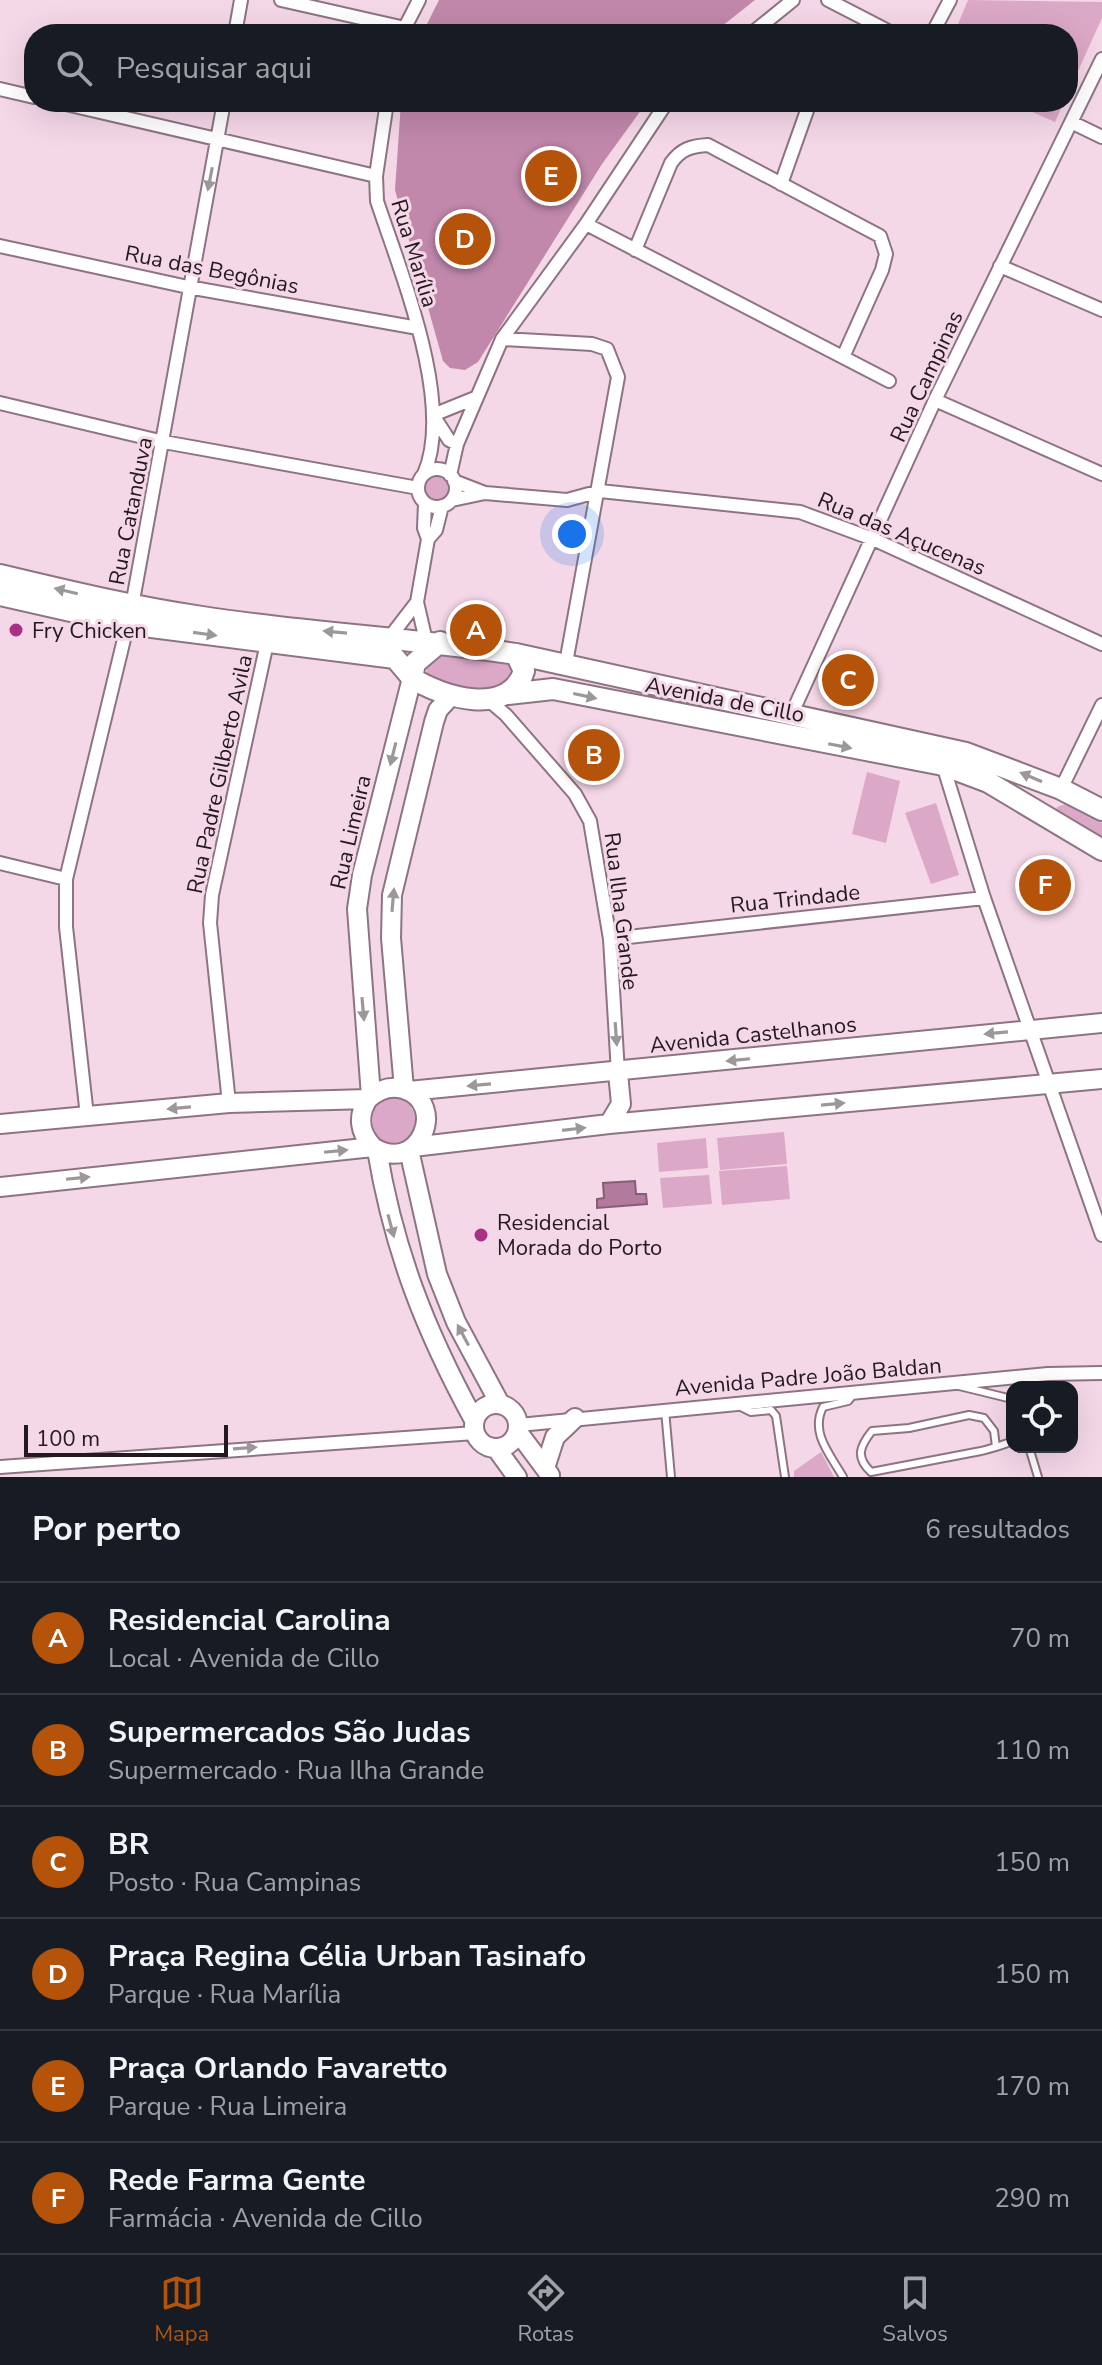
<!DOCTYPE html>
<html lang="pt">
<meta charset="utf-8">
<style>
:root{--surface:#171b24;--page:#20242c;--text:#f1f3f6;--muted:#9ea1a6;--line:#363941;--accent:#b45309}
body{margin:0;font-family:"Nunito Sans",sans-serif;background:var(--page);color:var(--text)}
.controls{position:absolute;right:24px;bottom:24px;display:grid;overflow:hidden;border-radius:16px;box-shadow:0 8px 32px #0002}
.controls button{width:72px;height:72px;display:grid;place-items:center;padding:0;border:0;border-bottom:2px solid var(--line);background:var(--surface);color:var(--text);font:40px sans-serif}
.scale{position:absolute;left:24px;bottom:20px;width:204px;box-sizing:border-box;padding-left:8px;border:4px solid #23191f;border-top:0;font-size:22px;line-height:28px;white-space:nowrap;color:#23191f;-webkit-text-stroke:6px #f5d8e8;paint-order:stroke}
.you{position:absolute;left:572px;top:534px;width:28px;height:28px;margin:-20px;border:6px solid #fff;border-radius:50%;background:#1a73e8;box-shadow:0 0 0 12px #1a73e833}
.badge{display:grid;place-items:center;width:52px;height:52px;border-radius:50%;background:var(--accent);color:#fff;font-size:26px;font-weight:700}
.pin{position:absolute;translate:-50% -50%;border:4px solid #fff;box-shadow:0 2px 8px #0006}
.list{margin:0;padding:0;list-style:none}
h2{display:flex;justify-content:space-between;align-items:center;height:104px;margin:0;padding:0 32px;font-size:34px}
h2 small{font-size:26px;font-weight:400;color:var(--muted)}
.list li{display:grid;grid-template-columns:52px 1fr auto;gap:24px;align-items:center;box-sizing:border-box;height:112px;padding:0 32px;border-top:2px solid var(--line)}
.list b{display:block;font-size:30px;white-space:nowrap}
.list p{margin:0;font-size:26px;white-space:nowrap;color:var(--muted)}
.list em{font-size:26px;font-style:normal;color:var(--muted)}
.icon{flex:none;width:44px;height:44px;fill:none;stroke:currentColor;stroke-width:2;stroke-linecap:round;stroke-linejoin:round}
.map{position:relative;flex:none;width:1102px;height:1477px;overflow:hidden}
.search{position:absolute;background:var(--surface);box-shadow:0 8px 32px #0002;left:24px;right:24px;top:24px;height:88px;display:flex;align-items:center;gap:20px;box-sizing:border-box;padding:0 28px;border-radius:32px;color:var(--muted);font-size:30px}
.sheet{height:776px;background:var(--surface)}
nav{display:flex;justify-content:space-around;align-items:center;box-sizing:border-box;height:112px;border-top:2px solid var(--line);background:var(--surface);font-size:22px;color:var(--muted)}
nav a{display:grid;justify-items:center;gap:4px}
nav .on{color:var(--accent)}
.map>svg:first-child{display:block}
.green{fill:#dca8c7}
.forest{fill:#c188ab}
.water{fill:#b27a9c;stroke:#875d76;stroke-width:2}
.lines{fill:none;stroke-linecap:round;stroke-linejoin:round}
.lane-casing{stroke:#8e7483;stroke-width:10}
.street-casing{stroke:#8e7483;stroke-width:16}
.secondary-casing{stroke:#8e7483;stroke-width:22}
.primary-casing{stroke:#8e7483;stroke-width:24}
.lane{stroke:#fff;stroke-width:6}
.street{stroke:#fff;stroke-width:12}
.secondary{stroke:#fff;stroke-width:18}
.primary{stroke:#fff;stroke-width:20}
.oneway{fill:#9c989a}
.poi-dot{fill:#a93085;stroke:#f5d8e8;stroke-width:3}
.labels{text-anchor:middle;stroke-width:6;stroke-linejoin:round;paint-order:stroke}
.street-label{font-size:22px;fill:#23191f;stroke:#f5d8e8}
.poi-label{font-size:22px;fill:#23191f;stroke:#f5d8e8;text-anchor:start}
</style>
<div class="map">
<svg width="1102" height="1477" viewBox="0 0 1102 1477">
<rect width="100%" height="100%" fill="#f5d8e8"/>
<path class="green" d="M968 0 1102 2V18L1068 93V34H954Z
M1009 102H1064L1055 122Z
M422 489a14 14 0 1 1 28 0a14 14 0 1 1-28 0Z
M442 653 508 665 514 671 506 689 465 691 427 678 426 661Z
M867 772 900 781 886 843 852 834Z
M936 803 959 875 931 884 905 813Z
M1065 804 1102 823V838L1056 811 1057 807Z
M369 1120a23 23 0 1 1 46 0a23 23 0 1 1-46 0Z
M784 1132 787 1164 720 1170 717 1138Z
M706 1138 708 1168 659 1172 657 1143Z
M787 1166 790 1199 722 1205 719 1171Z
M709 1175 712 1204 663 1208 660 1178Z
M821 1452 834 1477H794V1471Z"/>
<path class="forest" d="M439 0H755L712 34H422Z
M401 102H647L602 164 478 362 465 370 450 368 443 361 395 190Z"/>
<path class="water" d="M635 1181 636 1194H646L647 1204 597 1208V1199L604 1198 603 1183Z"/>
<g class="lines">
<defs>
<path id="lane" d="M955 1385 1012 1399
M741 1407 751 1412 771 1410 776 1416 785 1477
M665 1410 671 1477
M996 1447 994 1431 984 1418 969 1415 909 1428 872 1431C860 1446 855 1457 871 1472L981 1451C992 1448 1002 1446 1012 1441
M1029 1447 1038 1477
M843 1477C830 1454 810 1433 823 1407L848 1401 853 1395"/>
<path id="street" d="M281 0 405 28
M828 0 894 34
M402 33 419 0
M235 34 241 0
M751 34 793 0
M932 34 950 0
M0 89 34 97
M57 102 376 176
M387 102 376 176 377 201C400 271 455 403 424 474
M1073 123 1102 137
M781 184 810 102
M586 224 889 381
M0 246 188 287 418 328
M635 250 671 163C681 149 691 146 708 145L880 236 886 254 882 270 843 357
M1000 266 1102 310
M502 339 592 344 607 349 618 377 566 663
M935 400 1102 474
M0 403 164 442 418 488
M433 415 475 398
M433 415 449 440 457 444
M418 488a19 19 0 1 1 38 0a19 19 0 1 1-38 0Z
M450 475 457 444 502 339 586 224 667 102
M485 493 567 500 600 491 800 512 873 539 1102 644
M452 500 485 493 454 481
M425 503 424 528 428 539 417 602 426 641
M428 539 436 530 442 506
M390 637 417 602
M486 698 506 715 575 794 590 821 610 939 618 1073
M792 713 935 400 1102 59
M943 765 984 898 1102 1235
M1061 789 1102 705
M0 863 66 879
M610 939 984 898
M229 1103 210 923 212 895 267 643
M87 1116 66 927V879L132 606 224 102
M519 1425 1048 1374 1102 1373
M0 1467 475 1433"/>
<path id="secondary" d="M404 1089 391 938 392 895 434 722 438 710 450 697
M409 1091 1102 1023
M371 1096 357 909 362 875 412 678
M0 1124 229 1103 368 1099
M609 1124 621 1104 618 1073
M413 1147 609 1124 1102 1079
M377 1150C394 1251 425 1330 474 1420
M409 1150 437 1274 456 1322 500 1404
M0 1187 373 1147C419 1176 449 1103 403 1089 389 1085 378 1090 368 1099 357 1116 359 1132 373 1147
M474 1426a22 22 0 1 1 44 0a22 22 0 1 1-44 0Z
M518 1432 550 1475
M496 1448 517 1477
M545 1468 555 1437 575 1418"/>
<path id="primary" d="M0 575C67 591 134 607 202 617 306 633 412 638 516 654L524 671C509 718 442 697 412 678L415 663 440 642
M0 595 128 624 395 658 412 678
M516 654 966 753 1061 789 1102 810
M508 694 553 689 943 765 988 782 1102 850"/>
</defs>
<use href="#lane" class="lane-casing"/>
<use href="#street" class="street-casing"/>
<use href="#secondary" class="secondary-casing"/>
<use href="#primary" class="primary-casing"/>
<use href="#lane" class="lane"/>
<use href="#street" class="street"/>
<use href="#secondary" class="secondary"/>
<use href="#primary" class="primary"/>
</g>
<defs><path id="oneway-solid" d="M-6-.8H1V-3.2L6.5 0L1 3.2V.8H-6Z" transform="scale(2)"/></defs>
<g class="oneway">
<use href="#oneway-solid" transform="translate(210 179) rotate(101)"/>
<use href="#oneway-solid" transform="translate(66 591) rotate(-167)"/>
<use href="#oneway-solid" transform="translate(335 632) rotate(-175)"/>
<use href="#oneway-solid" transform="translate(205 634) rotate(8)"/>
<use href="#oneway-solid" transform="translate(585 696) rotate(12)"/>
<use href="#oneway-solid" transform="translate(840 746) rotate(11)"/>
<use href="#oneway-solid" transform="translate(393 754) rotate(104)"/>
<use href="#oneway-solid" transform="translate(1031 777) rotate(-157)"/>
<use href="#oneway-solid" transform="translate(393 900) rotate(-85)"/>
<use href="#oneway-solid" transform="translate(363 1009) rotate(85)"/>
<use href="#oneway-solid" transform="translate(996 1033) rotate(175)"/>
<use href="#oneway-solid" transform="translate(616 1034) rotate(86)"/>
<use href="#oneway-solid" transform="translate(738 1060) rotate(174)"/>
<use href="#oneway-solid" transform="translate(479 1085) rotate(175)"/>
<use href="#oneway-solid" transform="translate(833 1104) rotate(-5)"/>
<use href="#oneway-solid" transform="translate(179 1108) rotate(175)"/>
<use href="#oneway-solid" transform="translate(574 1129) rotate(-7)"/>
<use href="#oneway-solid" transform="translate(336 1151) rotate(-6)"/>
<use href="#oneway-solid" transform="translate(78 1178) rotate(-6)"/>
<use href="#oneway-solid" transform="translate(391 1226) rotate(75)"/>
<use href="#oneway-solid" transform="translate(463 1335) rotate(-118)"/>
<use href="#oneway-solid" transform="translate(245 1448) rotate(-4)"/>
</g>
<g class="poi-dot">
<circle cx="16" cy="630" r="8"/>
<circle cx="481" cy="1235" r="8"/>
</g>
<g class="labels">
<g class="street-label">
<text transform="translate(415 253) rotate(73)" y="8">Rua Marília</text>
<text transform="translate(212 269) rotate(11)" y="8">Rua das Begônias</text>
<text transform="translate(926 376) rotate(-65)" y="8">Rua Campinas</text>
<text transform="translate(130 511) rotate(-79)" y="8">Rua Catanduva</text>
<text transform="translate(902 533) rotate(23)" y="8">Rua das Açucenas</text>
<text transform="translate(725 699) rotate(11)" y="8">Avenida de Cillo</text>
<text transform="translate(219 774) rotate(-78)" y="8">Rua Padre Gilberto Avila</text>
<text transform="translate(350 832) rotate(-77)" y="8">Rua Limeira</text>
<text transform="translate(795 898) rotate(-6)" y="8">Rua Trindade</text>
<text transform="translate(622 911) rotate(83)" y="8">Rua Ilha Grande</text>
<text transform="translate(753 1034) rotate(-6)" y="8">Avenida Castelhanos</text>
<text transform="translate(808 1376) rotate(-5)" y="8">Avenida Padre João Baldan</text>
</g>
<g class="poi-label">
<text x="32" y="638">Fry Chicken</text>
<text x="497" y="1230">Residencial<tspan x="497" dy="25">Morada do Porto</tspan></text>
</g>
</g>
</svg>
<div class="controls">
<button><svg class="icon" aria-label="locate" viewBox="0 0 24 24"><circle cx="12" cy="12" r="6"/><path d="M12 2v4M12 18v4M2 12h4M18 12h4"/></svg></button>
</div>
<div class="scale">100 m</div>
<div class="you"></div>
<div class="pin badge" style="left:476px;top:630px">A</div>
<div class="pin badge" style="left:594px;top:755px">B</div>
<div class="pin badge" style="left:848px;top:680px">C</div>
<div class="pin badge" style="left:465px;top:239px">D</div>
<div class="pin badge" style="left:551px;top:176px">E</div>
<div class="pin badge" style="left:1045px;top:885px">F</div>
<div class="search"><svg class="icon" aria-label="search" viewBox="0 0 24 24"><circle cx="10" cy="10" r="6"/><path d="M15 15l6 6"/></svg>Pesquisar aqui</div>
</div>
<section class="sheet">
<h2>Por perto<small>6 resultados</small></h2>
<ul class="list">
<li><span class="badge">A</span><div><b>Residencial Carolina</b><p>Local · Avenida de Cillo</p></div><em>70 m</em></li>
<li><span class="badge">B</span><div><b>Supermercados São Judas</b><p>Supermercado · Rua Ilha Grande</p></div><em>110 m</em></li>
<li><span class="badge">C</span><div><b>BR</b><p>Posto · Rua Campinas</p></div><em>150 m</em></li>
<li><span class="badge">D</span><div><b>Praça Regina Célia Urban Tasinafo</b><p>Parque · Rua Marília</p></div><em>150 m</em></li>
<li><span class="badge">E</span><div><b>Praça Orlando Favaretto</b><p>Parque · Rua Limeira</p></div><em>170 m</em></li>
<li><span class="badge">F</span><div><b>Rede Farma Gente</b><p>Farmácia · Avenida de Cillo</p></div><em>290 m</em></li>
</ul>
</section>
<nav>
<a class="on"><svg class="icon" aria-label="map" viewBox="0 0 24 24"><path d="M3 6l6-2 6 2 6-2v14l-6 2-6-2-6 2zM9 4v14M15 6v14"/></svg>Mapa</a>
<a><svg class="icon" aria-label="directions" viewBox="0 0 24 24"><path d="M12 3l9 9-9 9-9-9zM9 14v-3h6M13 9l2 2-2 2"/></svg>Rotas</a>
<a><svg class="icon" aria-label="saved" viewBox="0 0 24 24"><path d="M7 4h10v16l-5-4-5 4z"/></svg>Salvos</a>
</nav>
